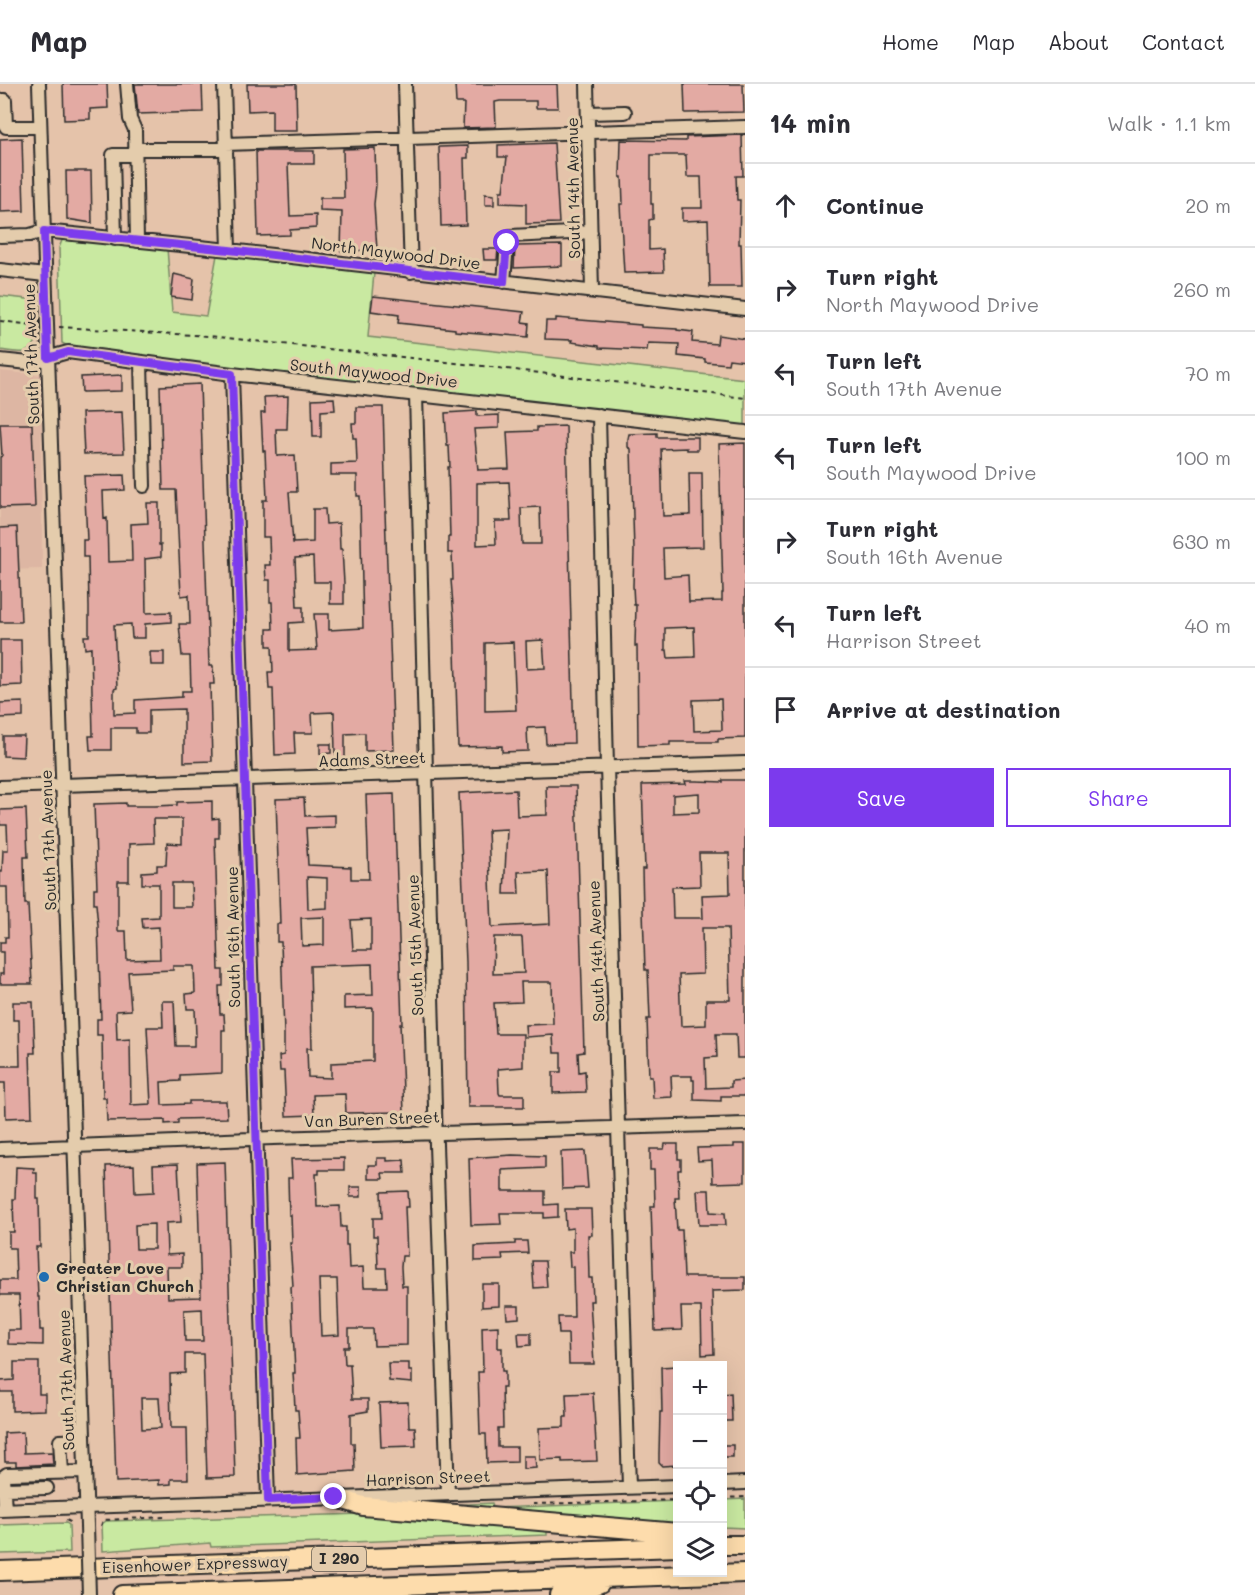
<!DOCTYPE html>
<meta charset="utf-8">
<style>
:root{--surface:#fff;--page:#f2f2f3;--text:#2b2b33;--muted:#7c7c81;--line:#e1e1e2;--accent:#7c3aed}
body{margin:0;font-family:Mali,sans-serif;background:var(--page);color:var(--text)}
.controls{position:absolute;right:18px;bottom:18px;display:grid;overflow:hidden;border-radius:0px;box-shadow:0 6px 24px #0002}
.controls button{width:54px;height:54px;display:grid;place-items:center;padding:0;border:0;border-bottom:2px solid var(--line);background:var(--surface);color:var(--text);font:30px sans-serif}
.stop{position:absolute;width:18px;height:18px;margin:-14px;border:4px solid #7c3aed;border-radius:50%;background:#fff}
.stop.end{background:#7c3aed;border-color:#fff;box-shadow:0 2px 6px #0008}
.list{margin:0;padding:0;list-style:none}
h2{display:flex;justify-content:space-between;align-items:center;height:78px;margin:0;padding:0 24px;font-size:26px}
h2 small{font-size:20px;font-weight:400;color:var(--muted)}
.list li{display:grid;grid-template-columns:39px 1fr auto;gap:18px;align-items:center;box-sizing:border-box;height:84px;padding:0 24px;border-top:2px solid var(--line)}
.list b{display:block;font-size:22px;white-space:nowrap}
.list p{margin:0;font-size:20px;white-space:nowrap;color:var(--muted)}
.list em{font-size:20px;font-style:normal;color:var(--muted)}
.actions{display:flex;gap:12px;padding:18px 24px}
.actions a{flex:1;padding:14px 0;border:2px solid var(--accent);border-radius:0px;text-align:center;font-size:21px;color:var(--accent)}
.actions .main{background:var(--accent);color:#fff}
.icon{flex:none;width:33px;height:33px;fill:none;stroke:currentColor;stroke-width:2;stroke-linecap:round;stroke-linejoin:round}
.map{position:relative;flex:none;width:745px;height:1511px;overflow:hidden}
header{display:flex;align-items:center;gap:36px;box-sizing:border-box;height:84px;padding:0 30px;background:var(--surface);border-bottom:2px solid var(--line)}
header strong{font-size:28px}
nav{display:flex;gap:33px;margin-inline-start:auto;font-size:21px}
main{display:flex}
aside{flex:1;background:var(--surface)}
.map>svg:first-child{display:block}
.built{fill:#ddb6a3}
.green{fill:#c9e9a1;stroke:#7a8a66;stroke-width:1.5}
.building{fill:#e3aaa3;stroke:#2b2b2b;stroke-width:1.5;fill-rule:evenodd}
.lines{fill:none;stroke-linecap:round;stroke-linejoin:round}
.minor-casing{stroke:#2b2b2b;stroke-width:16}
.highway-casing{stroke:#2b2b2b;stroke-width:22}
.path{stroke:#2b2b2b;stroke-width:2;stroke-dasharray:4.5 4.5;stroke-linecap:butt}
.minor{stroke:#e4ccac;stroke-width:12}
.highway{stroke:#fddcac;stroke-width:18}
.minor-bridge-casing{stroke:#2b2b2b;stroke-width:16;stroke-linecap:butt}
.minor-bridge{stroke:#e4ccac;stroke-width:12}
.route{stroke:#7c3aed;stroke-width:8}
.poi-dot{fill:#1f6fb2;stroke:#e4ccac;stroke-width:2}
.labels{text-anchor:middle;stroke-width:6;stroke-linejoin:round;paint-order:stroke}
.shield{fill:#e4ccac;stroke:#625b52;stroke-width:1.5}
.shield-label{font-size:15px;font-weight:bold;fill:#2b2b2b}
.street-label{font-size:16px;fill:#2b2b2b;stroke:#e4ccac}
.poi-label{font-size:16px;font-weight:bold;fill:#2b2b2b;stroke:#e4ccac;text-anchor:start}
</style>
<header>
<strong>Map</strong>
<nav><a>Home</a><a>Map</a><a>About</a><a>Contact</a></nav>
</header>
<main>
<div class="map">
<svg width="745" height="1511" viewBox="0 0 745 1511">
<rect width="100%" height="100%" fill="#e5c3aa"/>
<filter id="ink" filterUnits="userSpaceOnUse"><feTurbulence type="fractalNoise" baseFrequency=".0167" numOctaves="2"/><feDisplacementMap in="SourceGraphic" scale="12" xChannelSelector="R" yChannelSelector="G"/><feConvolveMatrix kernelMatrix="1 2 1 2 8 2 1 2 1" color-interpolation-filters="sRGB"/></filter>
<g filter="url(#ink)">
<path class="built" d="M0 287 41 291 42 485 0 486Z"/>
<path class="green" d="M63 154 167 164 172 228 206 232 217 171 374 189 368 253 745 295V342L73 265 62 259 59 164Z
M0 212 36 216C37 230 44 264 24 268 17 269 7 267 0 266Z
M745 1415V1444L723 1443V1416Z
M677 1417V1442L426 1422 492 1419 493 1424Z
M364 1430 547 1444V1451L211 1463 210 1459 103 1467 102 1440 106 1437Z
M66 1439 69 1441 70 1468 0 1470V1441Z"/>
<path class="building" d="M63 0H107L108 24 90 25V35L64 36Z
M135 0H202L203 28 138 30Z
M247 0H296L297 47H272V26L248 27Z
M455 0H557L558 24H536V17H500L495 18 496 43 463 44 464 19H456Z
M684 0H743L744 28 685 29Z
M742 51 743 92H736L737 116H740L739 160H741L742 203H710L708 136 682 137V124H702L701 93H687L686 71H651V120H653V135L649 136V166L663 165 664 188 624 189 620 120H623L622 93H620L621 56 686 57V53Z
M22 54 24 127 0 128V55Z
M554 59 559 139 526 140V120L500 119V107H503L507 73H498V61Z
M468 62V74H464L466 141 441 142 439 63Z
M375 64 376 101 374 120 377 166 341 167 342 128 320 127V114H344L343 65Z
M256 67H314V80H288L290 132 316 131V144L290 146V151L258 152Z
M66 87H91L92 139 67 135Z
M485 110 494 111V121H485Z
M562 161V182L514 184 515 162Z
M483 165H498L497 176H484Z
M174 190 194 195 192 216 171 213Z
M373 212 524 228 522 238 529 239 528 253 455 247V245L398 239 399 231 371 227Z
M556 234 641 241V243L677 245V246L693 248 692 258 717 260 718 251 745 255V277L729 275 728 280 705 278V275L678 272 679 260 648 259 647 266 599 264V262L571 258 572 256 545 255 546 237H556Z
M122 291V307L82 308 81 293Z
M200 300 209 582H213L214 600H210L212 677 184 678V625L149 626V649H136V644H111V666H90L89 652H93L91 564 85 565 84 552H89V523L88 473H83V456H87L84 392 124 391 125 406 103 407 104 435 107 434 108 478 132 477 131 440 148 439 147 419H159V461H161V473L145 475 146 529 171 528V538L145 540V554H132L131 540 114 541 117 604 114 605V630L135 629V616L182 613V607H191L190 572H182L179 540H190L189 511 181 512 176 406H163L160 302Z
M288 312 287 345H276L277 372 295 371 297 408H289L293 459 313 458V425H325L326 440 339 439 340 465H342L344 499V520H330V498H314L313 473 295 474 297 523H303V538L289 539V567L317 566 314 530H329V546L363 544 360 412H357V391H331V380L357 379 356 354H353L352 339H356V323H383L386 428H385L394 666 365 667V649L345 650V681H337L336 668H335L334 628 312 629 313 649H294L295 670 275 671 273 605H269L268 588H273L272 562H267V545H273L272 518H270V496H266L265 481H270L269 453H263V416H267L265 367H263L261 329H265L264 313Z
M334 314 335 326 321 327V353H313L312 315Z
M477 327V332L499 331V344L474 345 478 386 509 385 507 348 537 347V343L566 342 574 659 546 660 545 643 527 644 528 667 502 668V662L458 663 454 534 451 496H453L452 469H448V453H450L448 383H450L449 362H447L445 329ZM509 398 511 437H495L496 460 477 461V399ZM540 423 541 460H522L521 424ZM543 556 545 584 527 585 526 557ZM513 558 516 626 485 627V559Z
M122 328 124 369 84 370 82 329Z
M0 340H32L35 423 0 424V373L2 372Z
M657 349V353H698V366H687V364L661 365 663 432 690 431 689 389H702L703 463 663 464 664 493 688 491 689 518 722 517V509H723L719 360 745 359V654L718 655V658H670V661L638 662 637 562H635L636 521H634L633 502 634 467 631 365 628 363V355L629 350ZM694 543 695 573 668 574 667 566H665V544ZM721 615 722 646 694 647 693 616Z
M17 443 21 538H0V444Z
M0 556H21L22 601 0 602Z
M150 568H164V581H151Z
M23 618V633L0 634V619Z
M3 652H24L23 673 3 672Z
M320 660H331V669L320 670Z
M723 696H745V974H737L736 950H716L717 973 705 974 706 1004 731 1003V997L745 996V1012H721V1017L694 1016V996H692V992H671L672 1013 653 1014 652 993H649L647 935H650L648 886H645L643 827 642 785H645L642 701 686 700 685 697H696L723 698ZM699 709V728L673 729V711ZM699 769H729L730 810 702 811 703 834H673L672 803 700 802ZM702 844H728L730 916H706V941L681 942 679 891 703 890Z
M546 702H576L584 968 578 969 579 988 585 987 586 1008 553 1009V988H561V969H554L553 951 526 953 525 941 553 940 552 898H521L522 918 494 919 496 950H523V983L498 985 499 1009 500 1011H524V1023H468L466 878 459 709 516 706 517 732 547 731ZM507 745 504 810H519L518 788 548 787 550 840 492 843 488 746ZM494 853H522L524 889 493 890Z
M394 710 402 940H400L404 1028 346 1029 345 1010 313 1011 314 1031 286 1032 284 987H280L279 972 284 971V950L281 858H277V840H280L276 715 304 714 305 732 335 731V743L306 744 308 781 351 783V795H369L366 711ZM307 793 327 794V824L308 825ZM324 833V861L302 862 301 834ZM371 835V866H353L351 836ZM372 880 373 911 344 912V925L373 924V977L331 979V994L308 993 307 964H312L310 882Z
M212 717V735L219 734V754H215L219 886H223V902H219L220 930H224L225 946H222V989L180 991V997L161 998 162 1021 189 1020V1017H226L227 1034 178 1035V1039L165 1040V1036L107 1037 106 1014H103L102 951H97V935H101L98 842 96 820H94V804H97L94 720 126 719V722H155L177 721V718ZM153 735H182V760L167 759 166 781H157V787L142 788V800H159V833L142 834 143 844 159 843 160 875 127 876 126 847H118V797H129V760L154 759ZM172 799H191L192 823H172ZM173 882H194L195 909 186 910 187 925H195L196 952H194V962H176L174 917H162L163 943H147L151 1020 131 1021 130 955 117 956 116 927 131 926 128 888 173 886Z
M26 725 28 773H24L25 820H28L32 900H0V890H3V868H0V858H5V853H8L7 803H0V788H2L3 766H8L7 741H0V726Z
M13 918H33L35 969H30L32 1033 6 1034 5 999H0V982H20L19 936H13Z
M665 1060H678V1075H681V1086H678L679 1114H675L677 1146H682L684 1193H745V1206L712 1207 714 1270 702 1271 701 1223H681L682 1246 655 1247 651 1122H655L654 1086H650V1065H664Z
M734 1060H745V1098L713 1099 712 1076 698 1077 697 1064 734 1063Z
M585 1067 588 1104 562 1105 561 1068Z
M512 1071 545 1072V1084L502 1086V1107H545V1121L558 1120V1133L544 1134V1129H500L501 1140 471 1141 469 1074Z
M344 1074V1086H319V1090H316L317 1123 340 1122 341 1143H346V1161H348L349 1184 363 1183 364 1203H387L386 1184H378L377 1152H373V1134H382L381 1108 408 1107 409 1123H405L407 1172H402L401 1183 402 1202H407V1261L374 1262 373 1245H349V1263H344L345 1280H350L352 1315H368V1327L351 1330V1359H354L355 1387 297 1391 296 1354H300L298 1326H295L294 1305 293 1289H295L291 1203 293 1202 290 1159H292L291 1131H289L288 1094H292L291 1075ZM319 1195H337L339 1251 321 1252Z
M377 1074H387V1077L404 1076 405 1089H382L383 1095H368V1081H377Z
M225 1078 235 1393 207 1394 203 1270H185V1289L170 1290V1291L171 1344H187L188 1395H171V1400L159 1401V1396L116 1398 106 1082 134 1081 135 1109 154 1108 153 1081 178 1080 181 1138 166 1139 167 1171 182 1170V1183H167L168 1214 201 1213 197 1079ZM154 1140V1165H136L135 1141ZM202 1225 203 1257H185L184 1226ZM141 1314H159L161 1344 142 1345Z
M16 1083 34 1084 33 1089H37V1115H39L40 1163H36L38 1213H39L40 1246H43V1261L8 1260V1246H20L19 1211H0V1196H16L15 1164H9V1148H14L13 1115H15Z
M350 1103H361V1113H350Z
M697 1106H709L710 1128 725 1129 726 1141H699Z
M565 1125H591L592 1151H588L589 1194H592L593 1217H590L594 1280H569L568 1250H559L558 1233H574L573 1183H570L569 1168H573V1144L566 1145Z
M515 1157H527L528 1169 502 1170 503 1176 475 1177V1162L515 1160Z
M532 1177H545L547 1203 534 1204Z
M482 1200H499V1222L482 1223Z
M506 1222H519V1234L507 1235Z
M498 1242V1264H502V1287H505V1303H502L503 1344H498V1363H517V1378L487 1379 486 1350H480L478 1288H483L482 1243Z
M518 1249H531V1261L519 1262Z
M14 1278H39V1310H45V1326L12 1327V1308H0V1297L14 1296Z
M388 1279H409V1287H412V1299L389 1297Z
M676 1282 678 1381 662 1382 659 1379V1370L660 1328H662L661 1283Z
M593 1309 597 1377 562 1378V1375L540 1376 539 1344 564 1343V1333H567L566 1310Z
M731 1309 732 1337H723V1310Z
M408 1318 409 1343H415L416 1362 381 1363 379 1319Z
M23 1348 24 1369 52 1368 53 1380 16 1382V1378H5L4 1349Z
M723 1361H733V1373H723Z
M523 1372H535L536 1384 523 1385Z"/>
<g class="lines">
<defs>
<path id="minor" d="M39 0 87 1442
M127 0 130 35 135 46 137 157
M224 0 229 166
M405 0 411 188
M587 0 592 207
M0 16H5L6 43H40
M588 29 625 28
M226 60 745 43
M135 65H226
M0 152 30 151 44 147 229 166 745 225
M115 155 113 71H135
M0 186 45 191
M504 198 507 159 511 152 591 148
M0 276 29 279 68 268 232 290 745 348
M141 278 144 402
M232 290 268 1416
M416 311 436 1061 448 1410
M599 331 607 683 629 1403
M0 703 745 679
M0 1065 273 1054 745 1040
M62 1388 60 1357 84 1356
M722 1400 745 1399
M4 1405 47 1404
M0 1426 678 1402
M5 1426 3 1393 7 1390 85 1388"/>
<path id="highway" d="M334 1413 363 1422 678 1449
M722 1461H745
M0 1487 678 1463
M122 1511 745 1489
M559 1511 573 1509 600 1499"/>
</defs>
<use href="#minor" class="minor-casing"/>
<use href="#highway" class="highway-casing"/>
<path class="path" d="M0 237 33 241
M59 243 209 252 474 281 745 314
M722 1414 745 1413
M533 1420 678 1416
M66 1436 70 1438 71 1442
M101 1442 103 1436 166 1433"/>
<use href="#minor" class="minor"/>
<use href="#highway" class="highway"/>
<defs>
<path id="minor-bridge" d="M87 1442 89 1511"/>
</defs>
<use href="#minor-bridge" class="minor-bridge-casing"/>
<use href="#minor-bridge" class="minor-bridge"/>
</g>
</g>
<g class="lines" filter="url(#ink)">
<path class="route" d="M334 1413 268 1416 232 290 68 268 48 274 44 147 229 166 504 198 507 159"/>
</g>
<circle class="poi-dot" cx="44" cy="1193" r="6"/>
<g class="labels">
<rect class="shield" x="312" y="1463" width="54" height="24" rx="4.5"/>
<g class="shield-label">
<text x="339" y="1480">I 290</text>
</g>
<g class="street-label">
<text transform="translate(573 104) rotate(-91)" y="6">South 14th Avenue</text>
<text transform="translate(396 169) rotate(7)" y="6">North Maywood Drive</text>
<text transform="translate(31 270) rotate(-92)" y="6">South 17th Avenue</text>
<text transform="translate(374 289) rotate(6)" y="6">South Maywood Drive</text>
<text transform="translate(372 675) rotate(-2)" y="6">Adams Street</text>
<text transform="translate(48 756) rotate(-92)" y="6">South 17th Avenue</text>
<text transform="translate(233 853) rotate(-91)" y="6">South 16th Avenue</text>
<text transform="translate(415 861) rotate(-92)" y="6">South 15th Avenue</text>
<text transform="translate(596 867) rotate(-92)" y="6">South 14th Avenue</text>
<text transform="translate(372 1035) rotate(-2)" y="6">Van Buren Street</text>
<text transform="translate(66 1296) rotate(-92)" y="6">South 17th Avenue</text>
<text transform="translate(428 1394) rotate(-2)" y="6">Harrison Street</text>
<text transform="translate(195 1480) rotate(-2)" y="6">Eisenhower Expressway</text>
</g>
<g class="poi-label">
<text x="56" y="1190">Greater Love<tspan x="56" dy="18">Christian Church</tspan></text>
</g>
</g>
</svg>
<div class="controls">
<button>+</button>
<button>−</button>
<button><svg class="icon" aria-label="locate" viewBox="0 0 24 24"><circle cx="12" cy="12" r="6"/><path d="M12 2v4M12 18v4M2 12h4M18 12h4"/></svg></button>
<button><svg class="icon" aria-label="layers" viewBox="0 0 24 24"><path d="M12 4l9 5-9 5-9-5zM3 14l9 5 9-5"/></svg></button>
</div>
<div class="stop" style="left:507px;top:159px"></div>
<div class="stop end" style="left:334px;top:1413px"></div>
</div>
<aside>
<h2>14 min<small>Walk · 1.1 km</small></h2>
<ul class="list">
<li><svg class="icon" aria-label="ahead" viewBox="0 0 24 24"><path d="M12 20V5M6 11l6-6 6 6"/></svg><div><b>Continue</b></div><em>20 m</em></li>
<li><svg class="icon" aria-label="right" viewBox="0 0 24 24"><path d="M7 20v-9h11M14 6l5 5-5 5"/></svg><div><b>Turn right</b><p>North Maywood Drive</p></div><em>260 m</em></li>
<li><svg class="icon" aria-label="left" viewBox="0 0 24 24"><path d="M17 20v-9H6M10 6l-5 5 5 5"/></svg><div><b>Turn left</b><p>South 17th Avenue</p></div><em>70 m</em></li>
<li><svg class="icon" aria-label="left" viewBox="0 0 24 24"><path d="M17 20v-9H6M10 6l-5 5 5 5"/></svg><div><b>Turn left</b><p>South Maywood Drive</p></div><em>100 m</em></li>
<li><svg class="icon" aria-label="right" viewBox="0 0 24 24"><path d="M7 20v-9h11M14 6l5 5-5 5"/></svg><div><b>Turn right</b><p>South 16th Avenue</p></div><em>630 m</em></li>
<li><svg class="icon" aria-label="left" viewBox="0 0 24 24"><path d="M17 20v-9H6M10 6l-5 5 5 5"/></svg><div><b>Turn left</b><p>Harrison Street</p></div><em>40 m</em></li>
<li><svg class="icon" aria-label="arrive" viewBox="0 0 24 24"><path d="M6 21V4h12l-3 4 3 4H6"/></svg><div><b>Arrive at destination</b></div></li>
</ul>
<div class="actions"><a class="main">Save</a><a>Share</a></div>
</aside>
</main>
